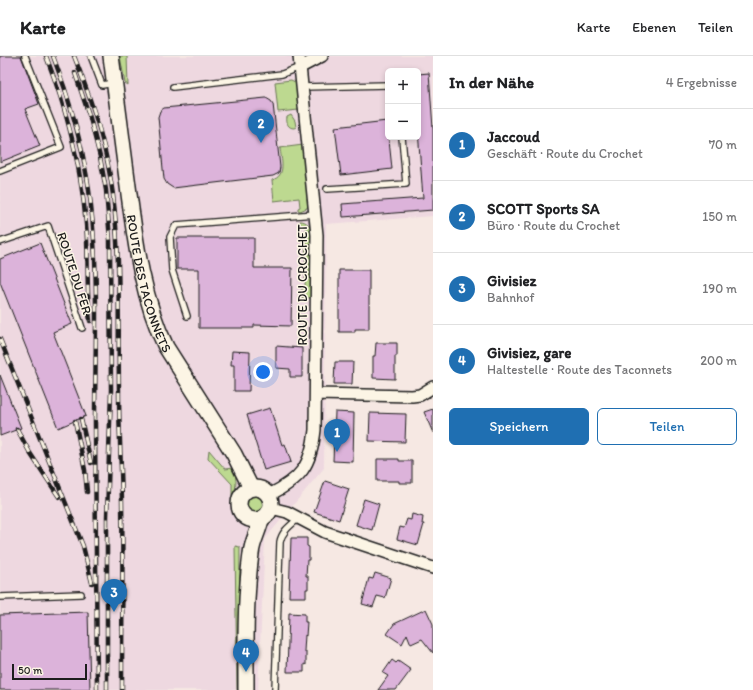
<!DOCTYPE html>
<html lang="de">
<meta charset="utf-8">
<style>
:root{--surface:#fff;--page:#f6f6f6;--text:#202124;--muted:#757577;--line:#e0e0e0;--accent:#1f6fb2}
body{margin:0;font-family:Itim,sans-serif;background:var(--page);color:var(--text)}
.controls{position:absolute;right:12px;top:12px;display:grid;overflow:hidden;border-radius:6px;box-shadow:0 2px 6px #0003}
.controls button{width:36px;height:36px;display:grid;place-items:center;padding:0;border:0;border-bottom:1px solid var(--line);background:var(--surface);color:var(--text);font:20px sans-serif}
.scale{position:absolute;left:12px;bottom:10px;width:75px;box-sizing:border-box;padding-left:4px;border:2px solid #1c1c1c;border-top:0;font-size:11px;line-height:14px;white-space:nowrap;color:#1c1c1c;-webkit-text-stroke:3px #fcf5e5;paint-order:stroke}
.you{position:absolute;left:263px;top:316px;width:14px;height:14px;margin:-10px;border:3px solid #fff;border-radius:50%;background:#1a73e8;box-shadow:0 0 0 6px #1a73e833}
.badge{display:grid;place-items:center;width:26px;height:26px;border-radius:50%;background:var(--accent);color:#fff;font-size:13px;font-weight:700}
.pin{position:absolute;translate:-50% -33px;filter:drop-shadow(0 1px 2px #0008)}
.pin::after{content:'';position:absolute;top:21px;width:14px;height:12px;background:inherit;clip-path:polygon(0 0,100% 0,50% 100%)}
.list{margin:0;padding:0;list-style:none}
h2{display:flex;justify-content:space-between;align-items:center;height:52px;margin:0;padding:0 16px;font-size:17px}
h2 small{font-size:13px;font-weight:400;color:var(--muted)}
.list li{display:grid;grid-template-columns:26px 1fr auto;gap:12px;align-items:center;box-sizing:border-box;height:72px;padding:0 16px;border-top:1px solid var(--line)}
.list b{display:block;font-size:15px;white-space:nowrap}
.list p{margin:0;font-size:13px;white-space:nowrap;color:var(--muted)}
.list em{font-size:13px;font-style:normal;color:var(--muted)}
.actions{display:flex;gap:8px;padding:12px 16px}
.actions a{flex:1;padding:9px 0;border:1px solid var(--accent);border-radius:6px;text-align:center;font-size:14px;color:var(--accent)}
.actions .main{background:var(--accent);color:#fff}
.map{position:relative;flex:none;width:433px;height:634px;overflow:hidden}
header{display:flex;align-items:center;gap:24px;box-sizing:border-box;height:56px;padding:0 20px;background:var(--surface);border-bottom:1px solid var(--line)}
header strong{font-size:19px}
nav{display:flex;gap:22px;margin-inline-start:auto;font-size:14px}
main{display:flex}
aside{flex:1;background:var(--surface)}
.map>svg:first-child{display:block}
.built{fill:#eed8e0;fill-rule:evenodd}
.green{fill:#bdd990;stroke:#6c7a56}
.building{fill:#dcb3da;stroke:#1c1c1c}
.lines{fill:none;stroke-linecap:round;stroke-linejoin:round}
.lane-casing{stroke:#1c1c1c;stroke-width:8}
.street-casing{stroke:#1c1c1c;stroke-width:14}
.secondary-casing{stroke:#1c1c1c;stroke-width:18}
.lane{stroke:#fcf5e5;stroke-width:5.5}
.street{stroke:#fcf5e5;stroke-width:11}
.secondary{stroke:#fcf5e5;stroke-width:15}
.rail-casing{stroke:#1c1c1c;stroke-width:4.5}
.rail{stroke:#fcf5e5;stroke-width:3;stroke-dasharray:9;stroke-linecap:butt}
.labels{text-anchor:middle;stroke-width:3;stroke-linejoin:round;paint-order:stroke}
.street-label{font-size:13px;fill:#1c1c1c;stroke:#fcf5e5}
</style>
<header>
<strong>Karte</strong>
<nav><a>Karte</a><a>Ebenen</a><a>Teilen</a></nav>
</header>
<main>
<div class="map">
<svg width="433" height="634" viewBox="0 0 433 634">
<rect width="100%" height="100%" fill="#f6e8e3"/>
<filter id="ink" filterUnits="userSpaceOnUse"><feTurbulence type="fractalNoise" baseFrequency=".025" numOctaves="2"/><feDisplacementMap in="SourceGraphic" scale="8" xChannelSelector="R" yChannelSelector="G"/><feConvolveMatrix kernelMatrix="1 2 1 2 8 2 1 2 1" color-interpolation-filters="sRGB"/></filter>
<g filter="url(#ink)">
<path class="built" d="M0 0H433V160L326 168 324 412 265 483 258 634H0ZM388 15H418V81H388Z"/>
<path class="green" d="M120 0H127L128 29 125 27Z
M291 24 295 26 297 29 299 54 278 56 275 26Z
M291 59 295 65 296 71 294 72C288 72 286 67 287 61Z
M303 89 309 148 307 152 300 155 298 154V152L300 151 299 142 274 145 272 124C287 120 281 103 280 92Z
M300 165C307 165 310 170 312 176L311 242H302V230H305L306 170 298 169Z
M209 394 225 413 233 412C238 424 236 433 232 444V428L208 402Z
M247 448a8 8 0 1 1 16 0a8 8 0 1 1-16 0Z
M235 490 240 491 239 593 241 634H237Z"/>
<path class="building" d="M0 0H21L39 48 25 53 40 90 0 106Z
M429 17 433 72V154L343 161 342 148 423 142 418 74V18Z
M266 42 271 45 273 48 280 111 279 117 273 120 173 132 167 128 164 123 158 61 160 55 164 52Z
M387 65 392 113 341 119 335 71Z
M177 182H254V212H292L291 270 254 269V272H199V213H177Z
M40 187 72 268 53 276 86 360 58 372 0 226V203Z
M339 214H369V273H355V276H339Z
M376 287H397V300H395V323L373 322V300H375Z
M276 290 302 292V321H290V313L276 312Z
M232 295 250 296 249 335H234V309H231Z
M335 306H353L352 328H334Z
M0 319 21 372 0 380Z
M270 352 282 389 285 388 291 406 264 414 247 359Z
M433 353V377L424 356Z
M335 356 354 357 353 406 333 405Z
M370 357 406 358 405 386 369 385Z
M377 403H399V405H412V427H399V425H377Z
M325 425 349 433 339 464 314 456Z
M364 443 379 448 372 474 356 469Z
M412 458 423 461 422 468H424L418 489 397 483 400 471 404 472 407 463 411 464Z
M291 482H307V490L309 491V504H307L306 520H308V533H306V541H289Z
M375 517 391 522 385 542 377 540 373 551 362 548 369 522 373 523Z
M426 553 433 568V597L422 583 411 588 407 578 402 588 387 578 394 568Z
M88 556 90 634H0V559Z
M289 557 305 558V566H307L306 580 305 579 304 595H306V609L304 608V616H287Z
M392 604 396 607 398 605 411 614 396 634H378L388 620 383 617Z"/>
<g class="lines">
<defs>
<path id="lane" d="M91 0 102 29 114 27
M173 31 282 18 300 11
M303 31 388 29
M0 115 61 91 25 0
M327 133 406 128 402 81
M0 186 48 170 82 272
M187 260 172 214 170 181 176 169 315 158
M0 541 81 538
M275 634 280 486C282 475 291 469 299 462"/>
<path id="street" d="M301 11 322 0
M316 338 412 340 420 339 433 331
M269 439C301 423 311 410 315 374L317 179 299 0
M271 452 287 456 325 476 433 512"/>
<g id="secondary">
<path id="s1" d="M111 0C117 46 123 92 129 138 136 190 143 244 166 291L234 398 251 432"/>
<circle cx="255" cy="448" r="16"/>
<path d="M246 634C246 590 245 542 251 498 252 485 259 475 261 463"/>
</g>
</defs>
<use href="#lane" class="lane-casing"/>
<use href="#street" class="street-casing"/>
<use href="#secondary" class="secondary-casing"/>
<use href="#lane" class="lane"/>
<use href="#street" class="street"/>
<use href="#secondary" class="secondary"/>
<defs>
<path id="rail" d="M46 0C67 54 81 110 86 168 89 200 86 233 90 265
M53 0C69 41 81 83 88 127 100 206 95 288 95 367 95 456 96 545 97 634
M74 0C92 45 107 91 113 139 121 204 118 270 119 335 119 371 121 408 122 444 123 507 122 571 122 634
M75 17 90 62 100 101 106 134 110 184 111 334 107 461V634
M0 283 83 490 92 527
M81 363 91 407
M75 365 85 414 87 436
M17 373 30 397 59 441"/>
</defs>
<use href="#rail" class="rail-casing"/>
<use href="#rail" class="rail"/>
</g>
</g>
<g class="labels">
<g class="street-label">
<text transform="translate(75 217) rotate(72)" y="5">ROUTE DU FER</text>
<text dy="5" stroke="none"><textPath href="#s1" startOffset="231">ROUTE DES TACONNETS</textPath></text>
<text transform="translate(302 229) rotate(-90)" y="5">ROUTE DU CROCHET</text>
</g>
</g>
</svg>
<div class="controls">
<button>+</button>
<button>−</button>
</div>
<div class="scale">50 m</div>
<div class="you"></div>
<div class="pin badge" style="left:337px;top:396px">1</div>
<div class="pin badge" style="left:261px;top:87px">2</div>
<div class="pin badge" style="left:114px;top:556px">3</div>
<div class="pin badge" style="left:246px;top:616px">4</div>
</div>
<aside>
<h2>In der Nähe<small>4 Ergebnisse</small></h2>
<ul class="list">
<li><span class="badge">1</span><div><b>Jaccoud</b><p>Geschäft · Route du Crochet</p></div><em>70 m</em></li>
<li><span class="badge">2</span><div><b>SCOTT Sports SA</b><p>Büro · Route du Crochet</p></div><em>150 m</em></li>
<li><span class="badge">3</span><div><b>Givisiez</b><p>Bahnhof</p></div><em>190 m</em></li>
<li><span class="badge">4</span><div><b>Givisiez, gare</b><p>Haltestelle · Route des Taconnets</p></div><em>200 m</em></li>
</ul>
<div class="actions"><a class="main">Speichern</a><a>Teilen</a></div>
</aside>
</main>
